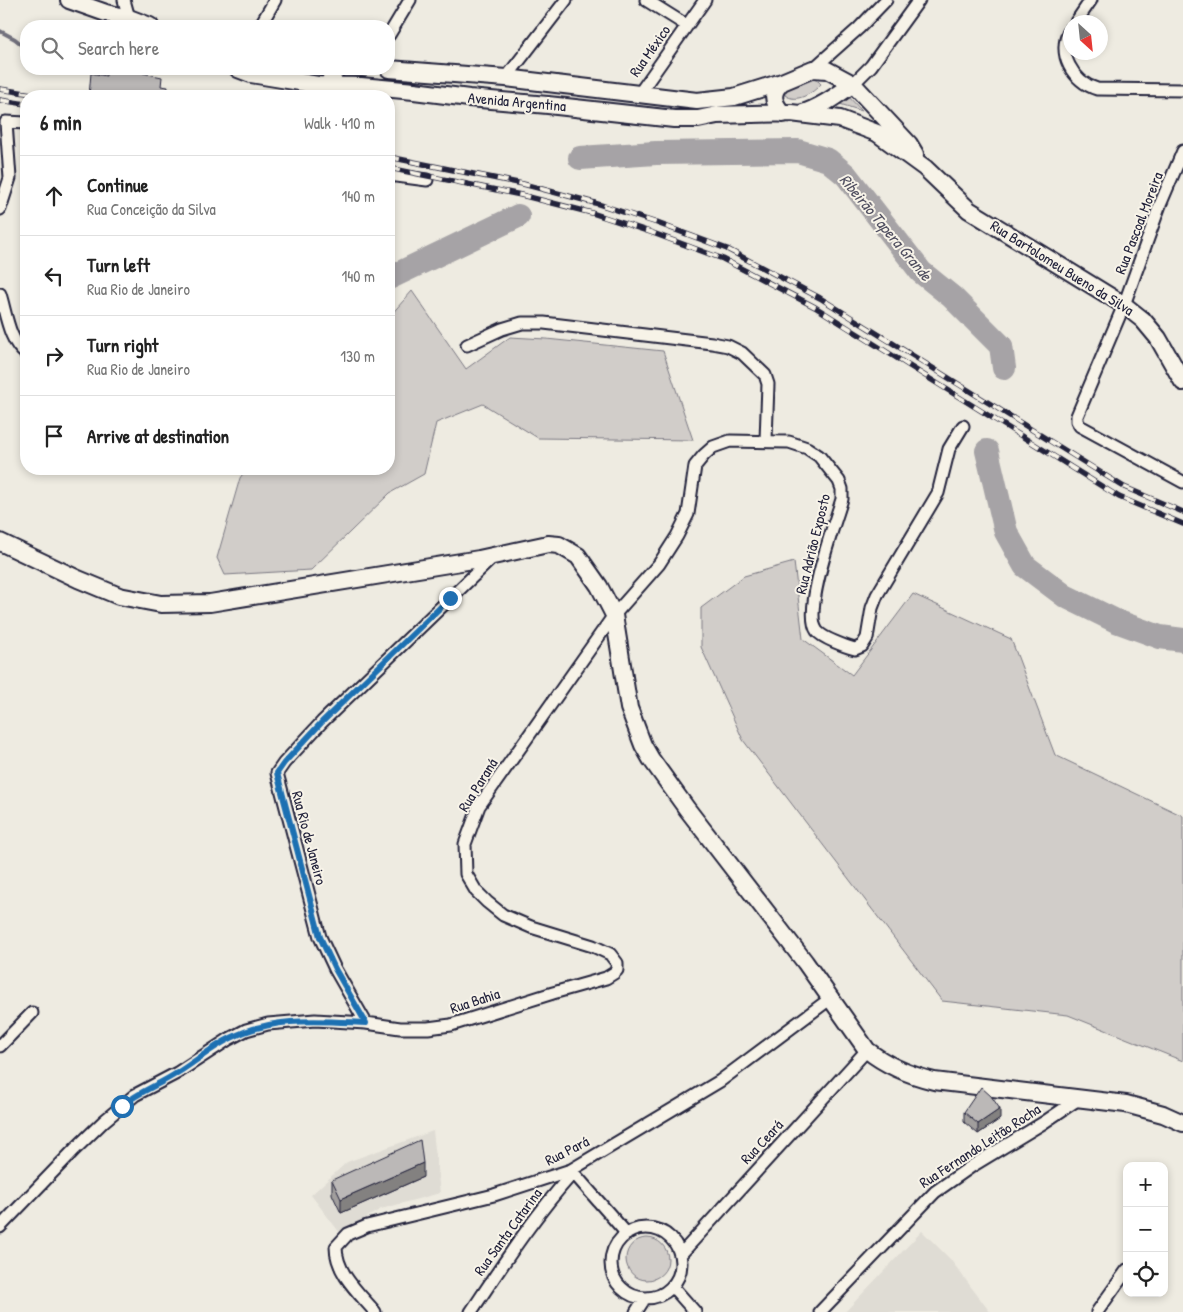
<!DOCTYPE html>
<meta charset="utf-8">
<style>
:root{--surface:#fff;--page:#f2f2f2;--text:#222;--muted:#767676;--line:#e0e0e0}
body{margin:0;font-family:"Patrick Hand",sans-serif;background:var(--page);color:var(--text)}
.controls{position:absolute;right:15px;bottom:15px;display:grid;overflow:hidden;border-radius:10px;box-shadow:0 2px 8px #0003}
.controls button{width:45px;height:45px;display:grid;place-items:center;padding:0;border:0;border-bottom:1px solid var(--line);background:var(--surface);color:var(--text);font:25px sans-serif}
.compass{position:absolute;left:1063px;top:15px;width:45px;height:45px;border-radius:50%;background:var(--surface);box-shadow:0 2px 8px #0003;rotate:153deg}
.stop{position:absolute;width:15px;height:15px;margin:-11px;border:4px solid #1f6fb2;border-radius:50%;background:#fff}
.stop.end{background:#1f6fb2;border-color:#fff;box-shadow:0 1px 5px #0008}
.list{margin:0;padding:0;list-style:none}
h2{display:flex;justify-content:space-between;align-items:center;height:65px;margin:0;padding:0 20px;font-size:21px}
h2 small{font-size:16px;font-weight:400;color:var(--muted)}
.list li{display:grid;grid-template-columns:32px 1fr auto;gap:15px;align-items:center;box-sizing:border-box;height:80px;padding:0 20px;border-top:1px solid var(--line)}
.list b{display:block;font-size:19px;white-space:nowrap}
.list p{margin:0;font-size:16px;white-space:nowrap;color:var(--muted)}
.list em{font-size:16px;font-style:normal;color:var(--muted)}
.icon{flex:none;width:28px;height:28px;fill:none;stroke:currentColor;stroke-width:2;stroke-linecap:round;stroke-linejoin:round}
.map{position:relative;flex:none;width:1183px;height:1312px;overflow:hidden}
.search{position:absolute;background:var(--surface);box-shadow:0 2px 8px #0003;left:20px;top:20px;width:375px;height:55px;display:flex;align-items:center;gap:12px;box-sizing:border-box;padding:0 18px;border-radius:20px;color:var(--muted);font-size:19px}
.panel{position:absolute;background:var(--surface);box-shadow:0 2px 8px #0003;left:20px;top:90px;width:375px;height:385px;border-radius:20px}
.map>svg:first-child{display:block}
.built{fill:#dfdcd4}
.green{fill:#d1cdc9;stroke:#7a7882}
.lines{fill:none;stroke-linecap:round;stroke-linejoin:round}
.stream{stroke:#716f7b;stroke-width:4}
.river{stroke:#a6a3a6;stroke-width:24}
.street-casing{stroke:#22223b;stroke-width:15}
.secondary-casing{stroke:#22223b;stroke-width:20}
.street{stroke:#f7f3e8;stroke-width:11}
.secondary{stroke:#f7f3e8;stroke-width:16}
.rail-casing{stroke:#22223b;stroke-width:5.5}
.rail{stroke:#f7f3e8;stroke-width:4;stroke-dasharray:11;stroke-linecap:butt}
.wall{fill:#a19e9d;stroke:#22223b}
.shaded-wall{fill:#838180;stroke:#22223b}
.building{fill:#bbb8b7;stroke:#22223b}
.route{stroke:#1f6fb2;stroke-width:6}
.labels{text-anchor:middle;stroke-width:4;stroke-linejoin:round;paint-order:stroke}
.street-label{font-size:15px;fill:#22223b;stroke:#f7f3e8}
.water-label{font-size:16px;font-style:italic;fill:#504f60;stroke:#f7f3e8}
</style>
<div class="map">
<svg width="1183" height="1312" viewBox="0 0 1183 1312">
<rect width="100%" height="100%" fill="#eeebe1"/>
<filter id="ink" filterUnits="userSpaceOnUse"><feTurbulence type="fractalNoise" baseFrequency=".02" numOctaves="2"/><feDisplacementMap in="SourceGraphic" scale="10" xChannelSelector="R" yChannelSelector="G"/><feConvolveMatrix kernelMatrix="1 2 1 2 8 2 1 2 1" color-interpolation-filters="sRGB"/></filter>
<g filter="url(#ink)">
<path class="built" d="M433 1131 440 1193 381 1209 340 1233 311 1195 347 1162Z
M922 1231 950 1259 990 1312H845Z"/>
<path class="green" d="M813 79 818 81 821 84C813 93 796 104 785 95V92C792 85 803 81 813 79Z
M848 96 862 111 840 104Z
M412 291 466 369 510 337 546 339 663 351 693 440 538 438 483 404 436 423 424 474 390 493 311 570 225 575 217 558 240 478 246 469H389V317Z
M794 562 803 639 852 675 913 594 1011 639 1055 755 1183 816V1061L1068 1015 942 1001 743 740 701 647V608L744 576Z
M626 1259a21 21 0 1 1 42 0a21 21 0 1 1-42 0Z"/>
<g class="lines">
<path class="stream" d="M0 31 15 39 26 48"/>
<path class="river" d="M580 158 656 153 798 151 828 160 846 175 921 272 952 297 1001 346 1004 368
M389 278 518 216
M987 451 1006 532 1025 566 1065 596 1116 621 1160 637 1183 640"/>
<defs>
<path id="street" d="M124 0 129 18
M646 0 686 25
M1076 22 1091 0
M260 26 275 0
M1070 30C1056 53 1073 82 1097 89L1183 90
M389 35 410 0
M813 69 859 28 886 0
M506 78 566 0
M853 84 871 66 919 0
M639 94 705 0
M1183 151 1160 205 1124 305 1077 416V421L1080 426 1183 482
M389 175 427 180
M0 209 10 178 6 122 26 123
M0 294C6 313 9 342 26 354
M467 345 502 329 522 323H544L712 343 728 346 742 353 765 375 768 384 766 440
M366 1023 335 969 320 937 277 773 284 763 322 722 493 557
M0 1046 32 1013
M571 1170 627 1234
M0 1227 75 1149 104 1121 135 1095 177 1073 229 1039 246 1030 268 1024 315 1020 366 1023 400 1028H428L451 1025 553 993 606 978 614 973 617 970V963L610 954 593 946 531 927 503 915 487 902 476 891 466 874 465 844 479 806 614 615 659 564 677 536 688 514 695 466 704 455 713 447 730 441 789 442 807 448 819 456 839 481 842 489V499C835 523 802 611 817 631 822 638 847 647 855 649L862 646 867 638 872 608 877 595 938 493 949 449 963 426
M611 1263a35 35 0 1 1 70 0a35 35 0 1 1-70 0Z
M680 1255 867 1050
M672 1286 695 1312
M375 1312C359 1293 336 1273 336 1247L348 1234 367 1226 494 1195 571 1170 720 1081 831 998
M471 1312C503 1264 534 1216 573 1173
M636 1312 645 1298
M820 1312 935 1192 972 1166 1043 1123 1080 1098
M1097 1312 1127 1270"/>
<path id="secondary" d="M69 0 106 13 129 18 150 26
M238 69 251 74 318 85 361 86 414 91 469 98 548 105 674 119H698L717 115 791 113 840 119 877 133 925 168 969 210 1124 305 1143 320 1158 338 1183 382
M389 69 506 78 697 101 734 97 782 82 813 69 827 70 853 84 909 144 915 154
M782 82C770 93 773 103 783 114
M334 86 331 78 336 69
M800 114C820 108 836 96 853 84
M0 542 78 579 119 596 161 604 210 603 479 559 548 544 559 545 578 556 599 586 614 615 629 708 643 745 651 759 687 809 805 962 867 1050C887 1066 909 1075 934 1081L1126 1104 1163 1114 1183 1123"/>
</defs>
<use href="#street" class="street-casing"/>
<use href="#secondary" class="secondary-casing"/>
<use href="#street" class="street"/>
<use href="#secondary" class="secondary"/>
<defs>
<path id="rail" d="M0 89 45 96
M0 100 26 104
M389 157 523 184 595 203 657 223 727 249 820 298 1124 487 1183 512
M389 168 521 195 592 213 653 233 723 259 815 307 1119 497 1183 524"/>
</defs>
<use href="#rail" class="rail-casing"/>
<use href="#rail" class="rail"/>
</g>
<path class="wall" d="M964 1112 1000 1119 978 1134 964 1122Z
M423 1177 341 1213 332 1194V1180Z"/>
<path class="shaded-wall" d="M1000 1109V1119L978 1134V1124Z
M423 1163V1177L341 1213V1199Z"/>
<path class="building" d="M106 69H143V73L162 77 161 86 168 87 167 96H89L91 73 106 76Z
M981 1087 991 1096 1000 1109 978 1124 964 1112Z
M420 1140 423 1163 341 1199 332 1180Z"/>
</g>
<g class="lines" filter="url(#ink)">
<path class="route" d="M122 1106C138 1092 159 1085 177 1073 195 1062 212 1047 231 1038 274 1016 320 1021 366 1023L335 969 320 937 277 773 284 763 322 722 450 598"/>
</g>
<g class="labels">
<g class="street-label">
<text transform="translate(650 51) rotate(-55)" y="5">Rua México</text>
<text transform="translate(517 102) rotate(5)" y="5">Avenida Argentina</text>
<text transform="translate(1139 223) rotate(-69)" y="5">Rua Pascoal Moreira</text>
<text transform="translate(1062 268) rotate(32)" y="5">Rua Bartolomeu Bueno da Silva</text>
<text transform="translate(813 544) rotate(-76)" y="5">Rua Adrião Exposto</text>
<text transform="translate(478 785) rotate(-58)" y="5">Rua Paraná</text>
<text transform="translate(309 838) rotate(75)" y="5">Rua Rio de Janeiro</text>
<text transform="translate(475 1001) rotate(-18)" y="5">Rua Bahia</text>
<text transform="translate(762 1142) rotate(-47)" y="5">Rua Ceará</text>
<text transform="translate(980 1146) rotate(-33)" y="5">Rua Fernando Leitão Rocha</text>
<text transform="translate(567 1151) rotate(-27)" y="5">Rua Pará</text>
<text transform="translate(508 1232) rotate(-54)" y="5">Rua Santa Catarina</text>
</g>
<g class="water-label">
<text transform="translate(886 227) rotate(50)" y="6">Ribeirão Tapera Grande</text>
</g>
</g>
</svg>
<div class="controls">
<button>+</button>
<button>−</button>
<button><svg class="icon" aria-label="locate" viewBox="0 0 24 24"><circle cx="12" cy="12" r="6"/><path d="M12 2v4M12 18v4M2 12h4M18 12h4"/></svg></button>
</div>
<svg class="compass" viewBox="-18 -18 36 36"><path d="M0-13l5 13h-10z" fill="#e53935"/><path d="M0 13l5-13h-10z" fill="#767676"/></svg>
<div class="stop" style="left:122px;top:1106px"></div>
<div class="stop end" style="left:450px;top:598px"></div>
<div class="search"><svg class="icon" aria-label="search" viewBox="0 0 24 24"><circle cx="10" cy="10" r="6"/><path d="M15 15l6 6"/></svg>Search here</div>
<section class="panel">
<h2>6 min<small>Walk · 410 m</small></h2>
<ul class="list">
<li><svg class="icon" aria-label="ahead" viewBox="0 0 24 24"><path d="M12 20V5M6 11l6-6 6 6"/></svg><div><b>Continue</b><p>Rua Conceição da Silva</p></div><em>140 m</em></li>
<li><svg class="icon" aria-label="left" viewBox="0 0 24 24"><path d="M17 20v-9H6M10 6l-5 5 5 5"/></svg><div><b>Turn left</b><p>Rua Rio de Janeiro</p></div><em>140 m</em></li>
<li><svg class="icon" aria-label="right" viewBox="0 0 24 24"><path d="M7 20v-9h11M14 6l5 5-5 5"/></svg><div><b>Turn right</b><p>Rua Rio de Janeiro</p></div><em>130 m</em></li>
<li><svg class="icon" aria-label="arrive" viewBox="0 0 24 24"><path d="M6 21V4h12l-3 4 3 4H6"/></svg><div><b>Arrive at destination</b></div></li>
</ul>
</section>
</div>
